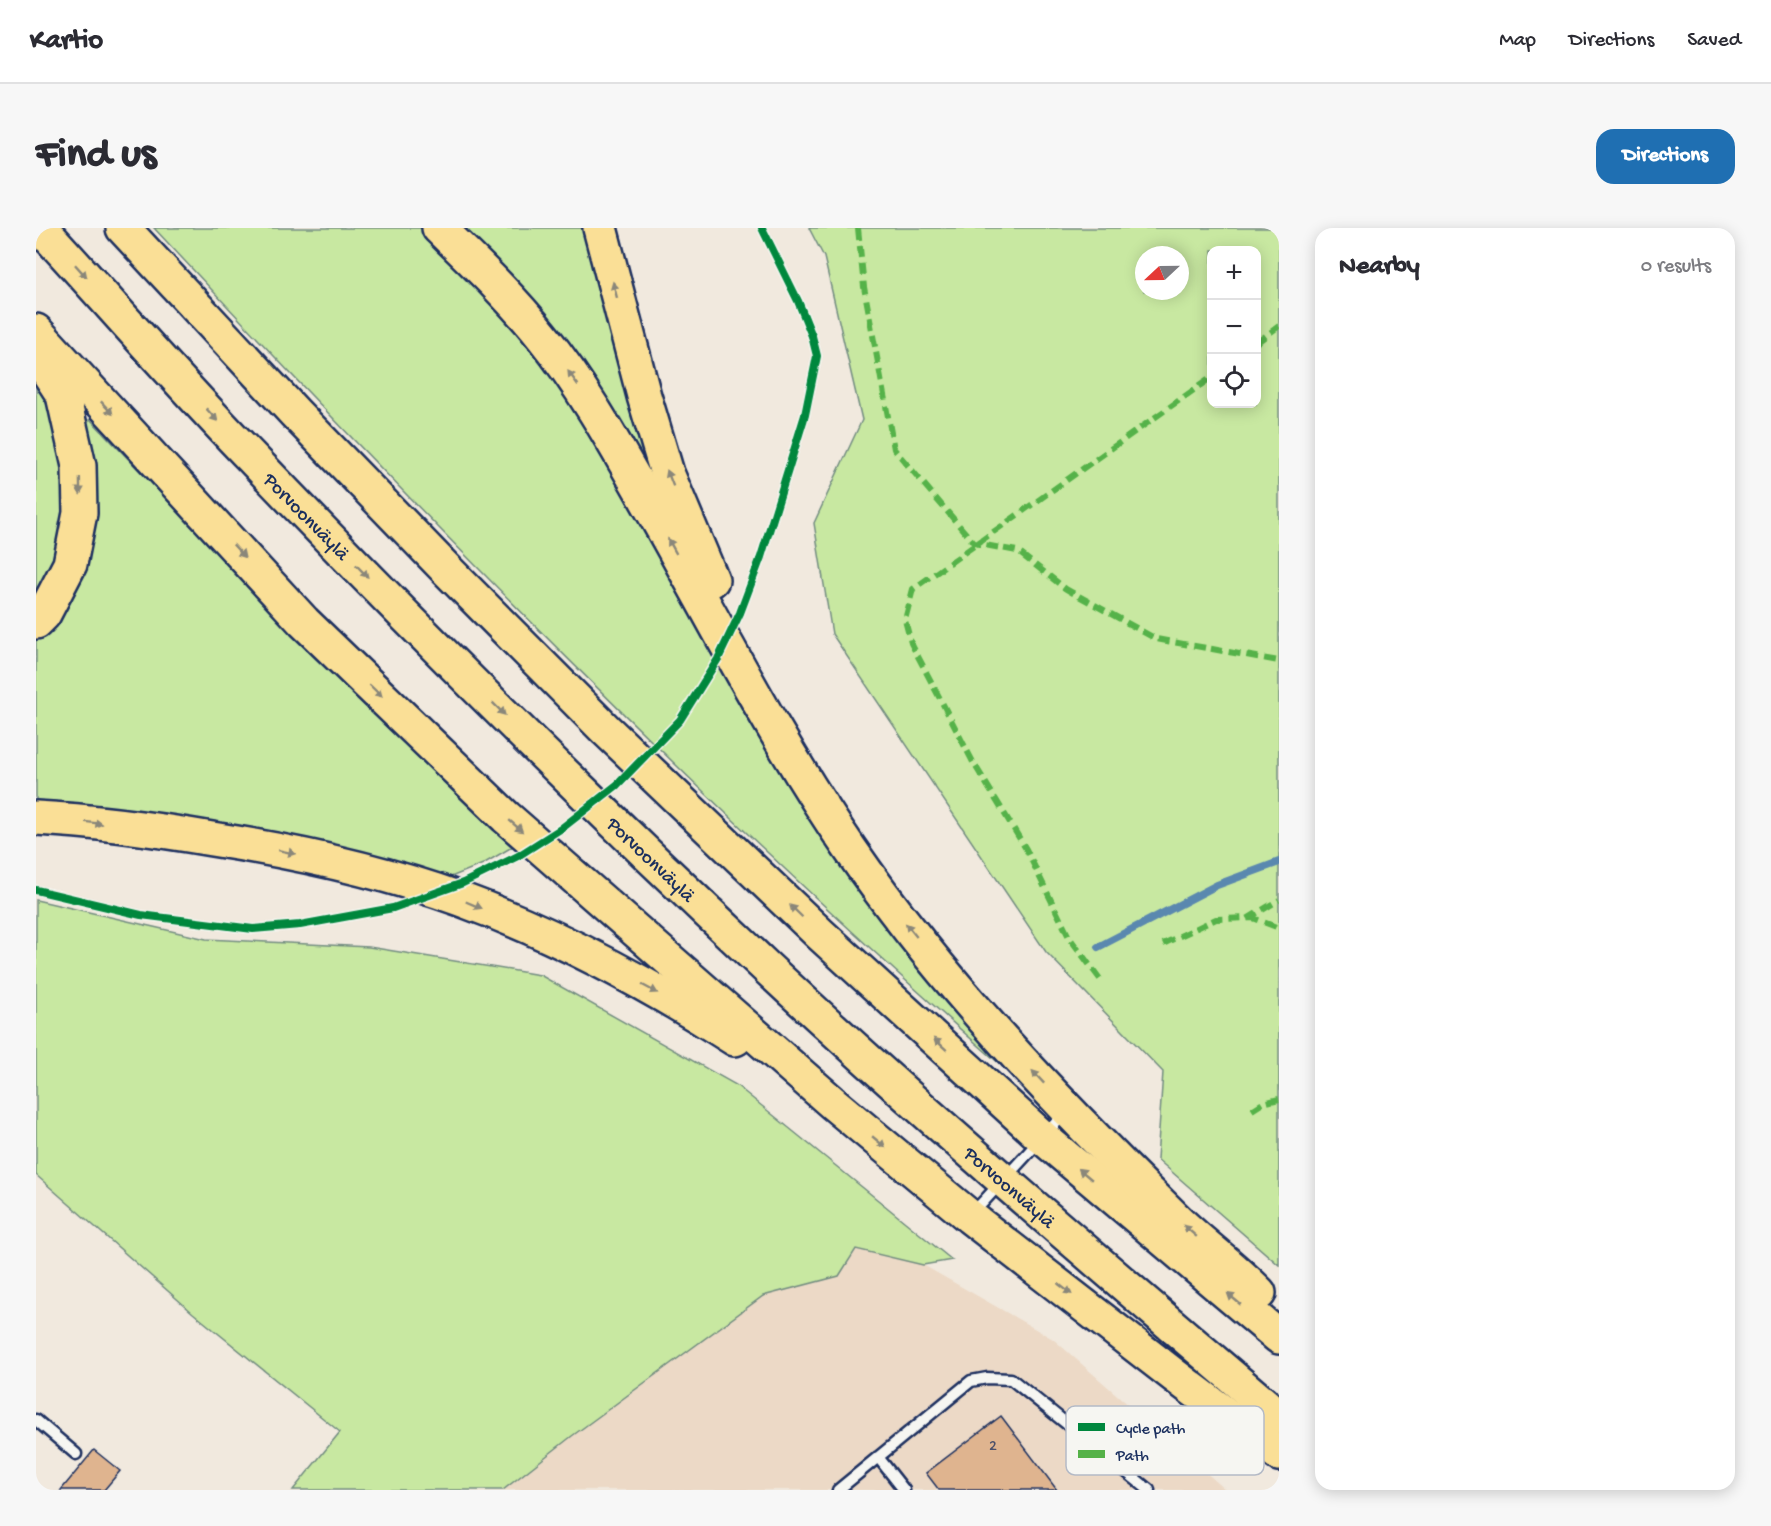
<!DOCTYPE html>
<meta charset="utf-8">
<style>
:root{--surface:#fff;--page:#f7f7f7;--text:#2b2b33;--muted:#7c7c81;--line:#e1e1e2;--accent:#1f6fb2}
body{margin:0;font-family:"Gochi Hand",sans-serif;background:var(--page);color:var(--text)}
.controls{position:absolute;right:18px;top:18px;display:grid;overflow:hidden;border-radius:12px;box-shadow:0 3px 15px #0003}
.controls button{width:54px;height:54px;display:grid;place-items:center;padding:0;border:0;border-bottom:2px solid var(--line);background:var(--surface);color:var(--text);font:30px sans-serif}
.compass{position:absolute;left:1099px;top:18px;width:54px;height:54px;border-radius:50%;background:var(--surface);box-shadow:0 3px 15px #0003;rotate:248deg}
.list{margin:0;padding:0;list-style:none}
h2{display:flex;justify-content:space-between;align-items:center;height:78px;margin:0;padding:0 24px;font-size:26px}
h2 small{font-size:20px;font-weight:400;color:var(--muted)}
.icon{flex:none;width:33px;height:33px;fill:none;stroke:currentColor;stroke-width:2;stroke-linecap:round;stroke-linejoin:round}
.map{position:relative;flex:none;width:1243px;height:1262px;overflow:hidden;border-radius:18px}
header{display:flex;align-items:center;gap:36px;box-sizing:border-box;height:84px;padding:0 30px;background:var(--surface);border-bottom:2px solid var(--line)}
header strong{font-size:28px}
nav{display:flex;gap:33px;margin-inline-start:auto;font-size:21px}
.intro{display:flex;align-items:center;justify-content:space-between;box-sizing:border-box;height:144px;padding:0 36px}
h1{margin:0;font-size:42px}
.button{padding:15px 27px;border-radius:18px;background:var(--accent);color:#fff;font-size:21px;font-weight:700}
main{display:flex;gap:36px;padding:0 36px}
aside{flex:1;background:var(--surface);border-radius:18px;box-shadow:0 3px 15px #0003}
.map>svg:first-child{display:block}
.built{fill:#ecd9c6}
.green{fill:#c8e8a1;stroke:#728c80;stroke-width:1.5;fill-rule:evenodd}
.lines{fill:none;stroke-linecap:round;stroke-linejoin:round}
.stream{stroke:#5a88af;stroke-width:8}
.building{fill:#dfb48f;stroke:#1b2f5e;stroke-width:1.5}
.service-casing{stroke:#1b2f5e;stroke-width:15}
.motorway-casing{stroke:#1b2f5e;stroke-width:38}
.service{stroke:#f6f6f2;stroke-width:10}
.motorway{stroke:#fadf96;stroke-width:33}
.quiet{stroke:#55b248;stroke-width:6;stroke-dasharray:12 6;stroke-linecap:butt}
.cycleway-casing{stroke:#f6f6f2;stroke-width:11}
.cycleway{stroke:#00873e;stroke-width:8}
.oneway{fill:#8a877a}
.labels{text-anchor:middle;stroke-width:5;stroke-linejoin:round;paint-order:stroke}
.number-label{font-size:16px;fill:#4c506a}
.street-label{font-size:20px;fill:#1b2f5e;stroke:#f6f6f2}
.key{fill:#f6f6f2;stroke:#b4bac6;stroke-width:1.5}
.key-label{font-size:16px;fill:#1b2f5e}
</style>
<header>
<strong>Kartio</strong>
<nav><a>Map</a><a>Directions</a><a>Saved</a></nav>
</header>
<div class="intro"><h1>Find us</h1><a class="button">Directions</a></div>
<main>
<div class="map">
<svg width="1243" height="1262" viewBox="0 0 1243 1262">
<rect width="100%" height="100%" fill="#f1e9de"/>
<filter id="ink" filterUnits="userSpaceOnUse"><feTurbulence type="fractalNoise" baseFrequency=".0167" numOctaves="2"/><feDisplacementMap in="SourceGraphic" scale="12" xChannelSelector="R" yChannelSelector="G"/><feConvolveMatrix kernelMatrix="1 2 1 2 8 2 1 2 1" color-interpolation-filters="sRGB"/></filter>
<g filter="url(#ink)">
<path class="built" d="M820 1021 887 1037 1017 1111 1190 1262H467L536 1208 727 1068 803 1048Z"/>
<path class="green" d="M118 0H385L437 48 536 176 963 826 966 838C666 576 389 291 118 0Z
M427 0H551L612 239 562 159 463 37Z
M773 0H1243V1037L1121 931 1127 844 1010 724 796 406 778 295 826 192 788 29ZM1176 22H1220V176H1176ZM1108 27H1144V63H1108Z
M0 155 21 197 33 263 16 342 0 366Z
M54 191 318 467 476 619 447 636 405 653 0 580V409L56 303 61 267 51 194Z
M0 672 170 711 333 719 504 747 700 857 916 1032 887 1037 820 1021 803 1048 727 1068 536 1208 467 1262H257L304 1204 157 1085 0 947Z"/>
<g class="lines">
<path class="stream" d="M1062 719 1181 657 1243 634"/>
</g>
<path class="building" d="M965 1188 1021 1262H903L890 1245Z
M58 1222 84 1243 68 1262H25Z"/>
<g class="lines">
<defs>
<path id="service" d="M936 986 1029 885
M0 1192 40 1226
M842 1229 868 1262
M802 1262 935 1153 951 1150 975 1151 1113 1262"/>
<g id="motorway">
<path id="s1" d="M5 0C75 76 143 155 215 229 382 404 554 574 730 739 897 895 1070 1041 1243 1189"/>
<path d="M87 0 259 185 412 343 570 502 784 706 1006 909 1243 1109"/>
<path d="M403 0C439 35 475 69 506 108 549 161 582 222 615 280 680 395 739 512 814 621 906 755 1021 874 1137 988 1164 1015 1196 1037 1223 1065"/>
<path d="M564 0 608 168 631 245 676 352"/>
<path d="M0 103 268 394 470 589 798 876 934 989 1139 1148 1243 1226"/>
<path d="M0 394 8 386 34 336 44 285 43 238 27 167 3 130"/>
<path d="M0 590C59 593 118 601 176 611 260 624 344 642 424 671 520 706 613 756 699 811"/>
</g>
</defs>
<use href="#service" class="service-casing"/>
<use href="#motorway" class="motorway-casing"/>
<use href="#service" class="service"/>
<use href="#motorway" class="motorway"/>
<path class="quiet" d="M822 0 828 59 858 221 938 315 981 323 1030 361 1120 411 1243 433
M1220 115 1243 98
M1211 691 1243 672
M1127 716 1180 691 1217 690 1243 700
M1064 751 1033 709 990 621 937 534 875 415 869 392 877 361 1176 149
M1216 882 1227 875 1243 871"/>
<defs>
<path id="cycleway" d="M0 662 105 687 217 701 264 697 357 680 427 655 482 628 526 600 581 557 644 492 682 431 704 385 725 329 769 187 781 128 776 108 762 73 726 0"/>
</defs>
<use href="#cycleway" class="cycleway-casing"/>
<use href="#cycleway" class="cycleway"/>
</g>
<defs><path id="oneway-solid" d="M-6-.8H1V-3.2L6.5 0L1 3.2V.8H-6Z" transform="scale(1.5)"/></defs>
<g class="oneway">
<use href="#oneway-solid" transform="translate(45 43) rotate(48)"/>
<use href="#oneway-solid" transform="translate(579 62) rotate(-104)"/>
<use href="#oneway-solid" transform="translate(537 150) rotate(-126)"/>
<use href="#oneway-solid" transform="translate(71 180) rotate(47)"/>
<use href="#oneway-solid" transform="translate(176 187) rotate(48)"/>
<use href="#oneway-solid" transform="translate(634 250) rotate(-111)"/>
<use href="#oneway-solid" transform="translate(44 258) rotate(89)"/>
<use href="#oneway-solid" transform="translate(636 318) rotate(-119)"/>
<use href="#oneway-solid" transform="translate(203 323) rotate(47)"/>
<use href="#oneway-solid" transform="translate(326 343) rotate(46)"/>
<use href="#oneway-solid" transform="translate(340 463) rotate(44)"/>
<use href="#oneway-solid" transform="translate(463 481) rotate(45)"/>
<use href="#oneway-solid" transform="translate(58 595) rotate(7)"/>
<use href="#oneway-solid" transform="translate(480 598) rotate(41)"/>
<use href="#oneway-solid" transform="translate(251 624) rotate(12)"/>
<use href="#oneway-solid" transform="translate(438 677) rotate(23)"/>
<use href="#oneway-solid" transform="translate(760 683) rotate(-136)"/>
<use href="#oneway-solid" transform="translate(875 702) rotate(-129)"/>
<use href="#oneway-solid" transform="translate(614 761) rotate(28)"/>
<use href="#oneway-solid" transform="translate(904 816) rotate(-138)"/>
<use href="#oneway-solid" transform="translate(1002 849) rotate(-133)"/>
<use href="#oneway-solid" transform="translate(843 914) rotate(40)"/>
<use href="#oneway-solid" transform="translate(1049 946) rotate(-140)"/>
<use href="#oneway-solid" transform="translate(1154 1003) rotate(-139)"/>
<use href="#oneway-solid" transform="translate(1029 1061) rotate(38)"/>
<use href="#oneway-solid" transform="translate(1198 1071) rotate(-140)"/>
</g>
</g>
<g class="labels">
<g class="number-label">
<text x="957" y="1222">2</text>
</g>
<g class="street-label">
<text dy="7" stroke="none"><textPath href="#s1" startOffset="392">Porvoonväylä</textPath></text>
<text dy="7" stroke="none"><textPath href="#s1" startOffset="878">Porvoonväylä</textPath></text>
<text dy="7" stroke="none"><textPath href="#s1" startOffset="1364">Porvoonväylä</textPath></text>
</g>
</g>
<rect x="1030" y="1178" width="198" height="69" rx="9" class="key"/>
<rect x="1042" y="1195" width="27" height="8" fill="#00873e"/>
<rect x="1042" y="1222" width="27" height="8" fill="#55b248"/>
<g class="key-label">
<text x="1080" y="1205">Cycle path</text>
<text x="1080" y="1232">Path</text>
</g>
</svg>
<div class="controls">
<button>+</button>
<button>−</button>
<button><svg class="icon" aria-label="locate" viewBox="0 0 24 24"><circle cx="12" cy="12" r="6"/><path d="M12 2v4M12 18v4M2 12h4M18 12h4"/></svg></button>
</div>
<svg class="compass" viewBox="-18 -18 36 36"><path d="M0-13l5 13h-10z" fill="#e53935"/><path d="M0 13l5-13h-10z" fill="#7c7c81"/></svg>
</div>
<aside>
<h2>Nearby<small>0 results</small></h2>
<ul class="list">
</ul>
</aside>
</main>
